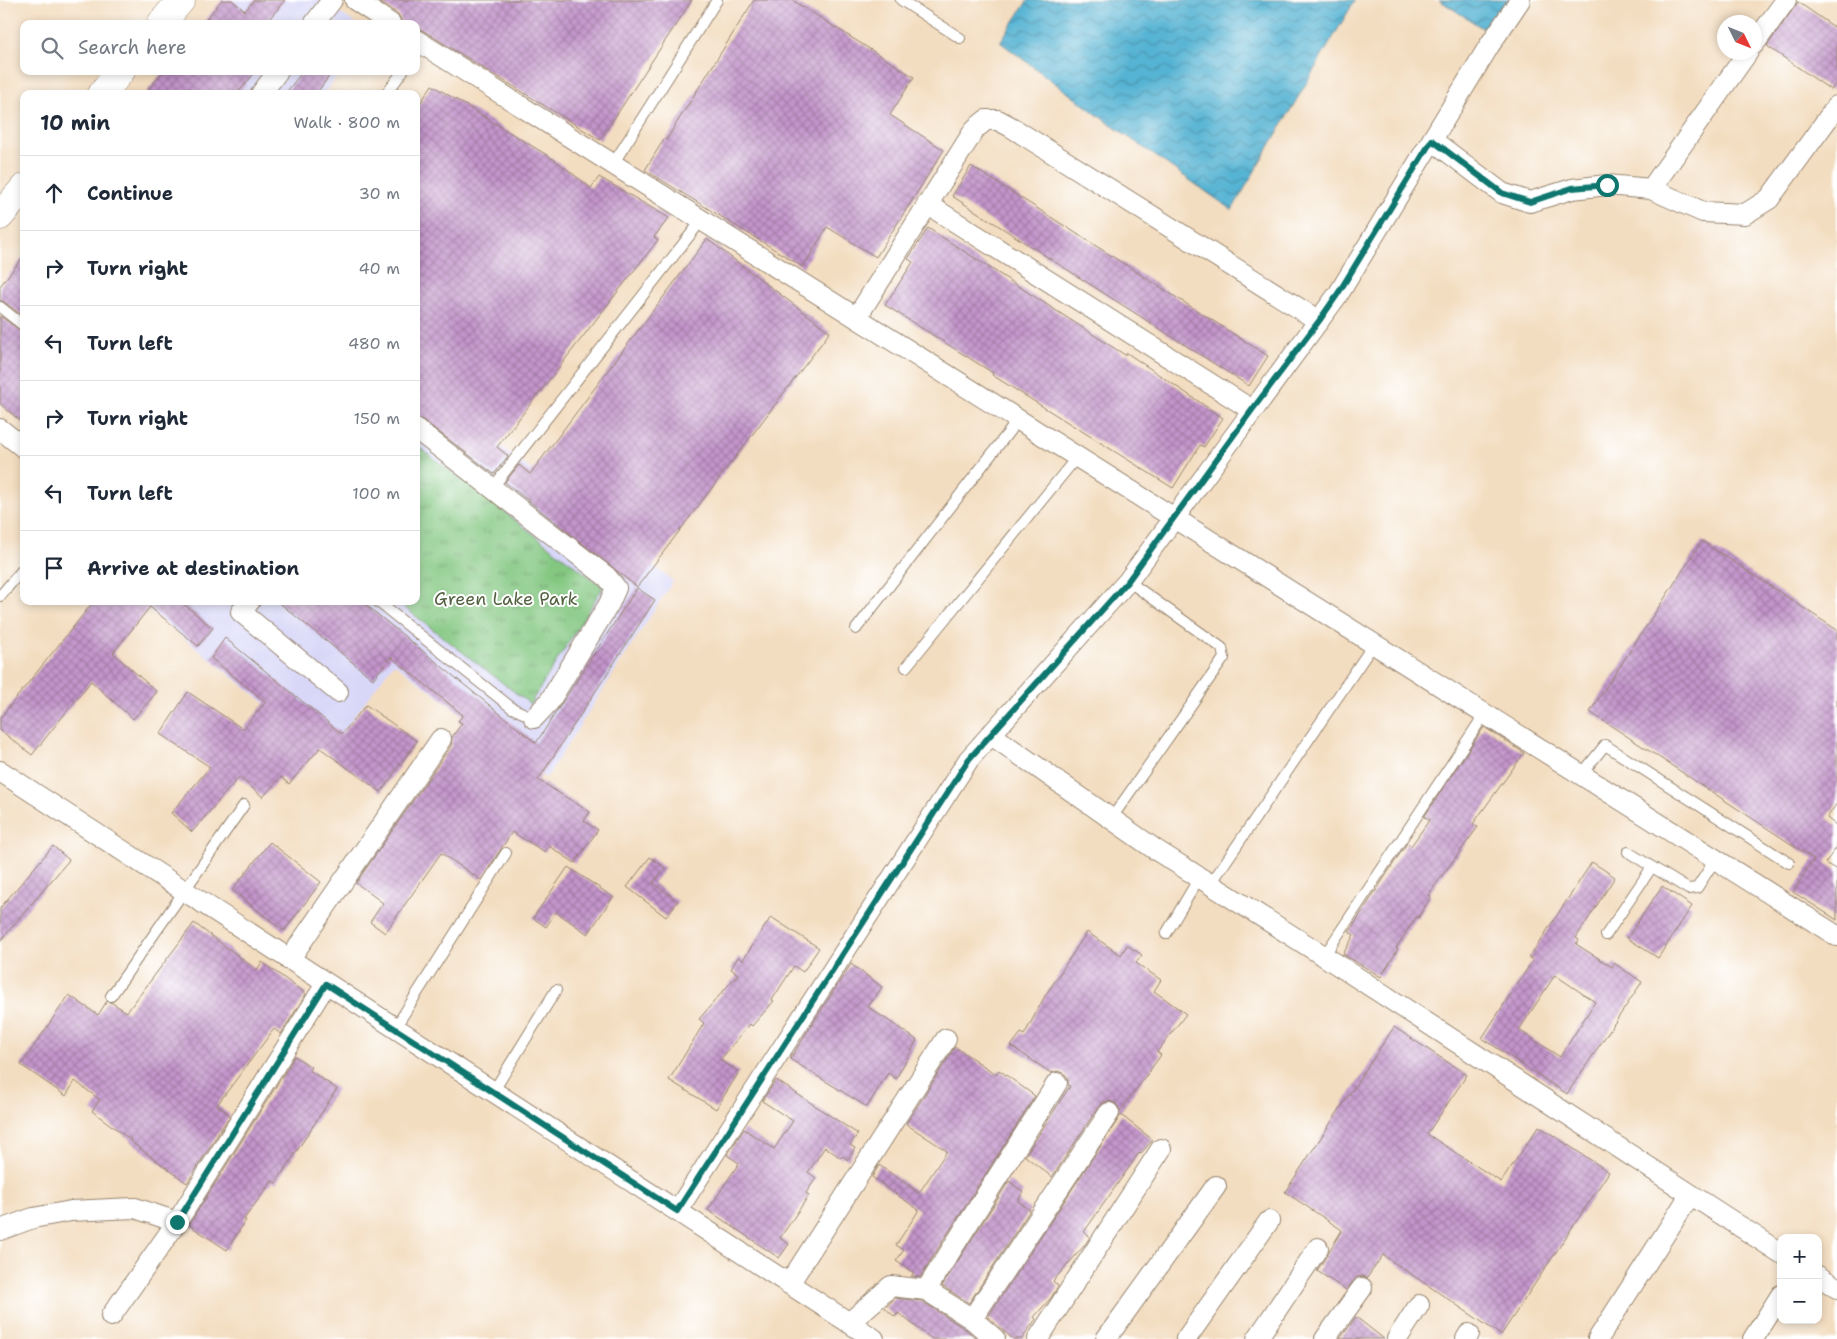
<!DOCTYPE html>
<meta charset="utf-8">
<style>
:root{--surface:#fff;--page:#f2f2f3;--text:#1f2937;--muted:#747a83;--line:#e0e1e3}
body{margin:0;font-family:"Shantell Sans",sans-serif;background:var(--page);color:var(--text)}
.controls{position:absolute;right:15px;bottom:15px;display:grid;overflow:hidden;border-radius:10px;box-shadow:0 2px 8px #0003}
.controls button{width:45px;height:45px;display:grid;place-items:center;padding:0;border:0;border-bottom:1px solid var(--line);background:var(--surface);color:var(--text);font:25px sans-serif}
.compass{position:absolute;left:1717px;top:15px;width:45px;height:45px;border-radius:50%;background:var(--surface);box-shadow:0 2px 8px #0003;rotate:133deg}
.stop{position:absolute;width:15px;height:15px;margin:-11px;border:4px solid #0f766e;border-radius:50%;background:#fff}
.stop.end{background:#0f766e;border-color:#fff;box-shadow:0 1px 5px #0008}
.list{margin:0;padding:0;list-style:none}
h2{display:flex;justify-content:space-between;align-items:center;height:65px;margin:0;padding:0 20px;font-size:21px}
h2 small{font-size:16px;font-weight:400;color:var(--muted)}
.list li{display:grid;grid-template-columns:32px 1fr auto;gap:15px;align-items:center;box-sizing:border-box;height:75px;padding:0 20px;border-top:1px solid var(--line)}
.list b{display:block;font-size:19px;white-space:nowrap}
.list em{font-size:16px;font-style:normal;color:var(--muted)}
.icon{flex:none;width:28px;height:28px;fill:none;stroke:currentColor;stroke-width:2;stroke-linecap:round;stroke-linejoin:round}
.map{position:relative;flex:none;width:1837px;height:1339px;overflow:hidden}
.search{position:absolute;background:var(--surface);box-shadow:0 2px 8px #0003;left:20px;top:20px;width:400px;height:55px;display:flex;align-items:center;gap:12px;box-sizing:border-box;padding:0 18px;border-radius:10px;color:var(--muted);font-size:19px}
.panel{position:absolute;background:var(--surface);box-shadow:0 2px 8px #0003;left:20px;top:90px;width:400px;height:515px;border-radius:10px}
.map>svg:first-child{display:block}
.built{fill:#d8d7f8}
.park{fill:url(#park-tufts);stroke:#5f7850}
.water{fill:url(#water-waves);stroke:#486e78}
.building{fill:url(#building-cross-hatch);fill-rule:evenodd}
.lines{fill:none;stroke-linecap:round;stroke-linejoin:round}
.lane-casing{stroke:#97846f;stroke-width:12}
.street-casing{stroke:#97846f;stroke-width:22}
.secondary-casing{stroke:#97846f;stroke-width:29}
.lane{stroke:#fff;stroke-width:10}
.street{stroke:#fff;stroke-width:20}
.secondary{stroke:#fff;stroke-width:28}
.route{stroke:#0f766e;stroke-width:6}
.labels{text-anchor:middle;stroke-width:4;stroke-linejoin:round;paint-order:stroke}
.park-label{font-size:18px;fill:#546141;stroke:#fff}
</style>
<div class="map">
<svg width="1837" height="1339" viewBox="0 0 1837 1339">
<defs>
<pattern id="park-tufts" width="24" height="20" patternUnits="userSpaceOnUse" patternTransform="scale(1.25)"><rect width="24" height="20" fill="#83c781"/><path d="M3 7l-1-3M5 7V3M7 7l1-3M15 17l-1-3M17 17v-4M19 17l1-3" fill="none" stroke="#6ca269"/></pattern>
<pattern id="water-waves" width="16" height="10" patternUnits="userSpaceOnUse" patternTransform="scale(1.25)"><rect width="16" height="10" fill="#55b3d3"/><path d="M0 5q4-4 8 0t8 0" fill="none" stroke="#4892ab"/></pattern>
<pattern id="building-cross-hatch" width="8" height="8" patternUnits="userSpaceOnUse" patternTransform="scale(1.25)"><rect width="8" height="8" fill="#c395cb"/><path d="M0 0l8 8M0 8l8-8" fill="none" stroke="#a07aa4"/></pattern>
</defs>
<rect width="100%" height="100%" fill="#fff"/>
<filter id="ink" filterUnits="userSpaceOnUse"><feTurbulence type="fractalNoise" baseFrequency=".02" numOctaves="2"/><feDisplacementMap in="SourceGraphic" scale="10" xChannelSelector="R" yChannelSelector="G"/><feConvolveMatrix kernelMatrix="1 2 1 2 8 2 1 2 1" color-interpolation-filters="sRGB"/></filter>
<filter id="wash" filterUnits="userSpaceOnUse"><feTurbulence type="fractalNoise" baseFrequency=".0096" numOctaves="4" result="noise"/><feDisplacementMap in="SourceGraphic" scale="20" xChannelSelector="R" yChannelSelector="G"/><feGaussianBlur stdDeviation="1.12" result="paint"/><feColorMatrix in="noise" values="0 0 0 0 0 0 0 0 0 0 0 0 0 0 0 0 0 1.4 0 .05"/><feComposite in="paint" operator="in"/></filter>
<g filter="url(#wash)">
<rect width="100%" height="100%" fill="#f3ddc0"/>
<path class="built" d="M226 0H319L357 24H206Z
M166 71H342L323 94H148Z
M416 380 673 581 546 778 394 663 327 753 138 601H416Z"/>
<path class="park" d="M416 445 603 587 530 704 396 601H416Z"/>
<path class="water" d="M1028 0H1355L1232 210 1103 119 1000 42Z
M1439 0H1511L1490 33Z"/>
<g id="blocks">
<path class="building" d="M222 0H232L245 11 254 0H285L265 24H202Z
M376 0H692L600 140 422 30 416 28V24H403L398 14Z
M754 0H792L914 77 890 115 944 150 876 257 827 227 803 267 645 170 664 139 666 140Z
M1798 2 1837 29V81L1831 90 1767 46Z
M163 71H256L237 94H145Z
M303 71H333L316 94H285Z
M432 85 555 160 591 188 599 177 669 218 654 237 658 240 497 447 508 456 494 474 423 420 416 417V110Z
M971 166 1268 356 1249 386 952 196Z
M928 228 1125 355 1127 353 1223 418 1204 447 1200 445 1173 488 992 375 993 373 885 305 913 262 908 259Z
M707 239 830 332 637 587 505 482 519 465 530 474Z
M24 256V317L4 302 0 300V286Z
M0 316 24 333V424L0 404Z
M1702 541 1837 630V803L1827 818 1837 826V847L1825 863 1837 870V920L1793 892 1814 859 1590 712Z
M637 588 655 600 538 780 590 812 584 821 598 830 575 863 549 846 545 852 512 832 481 880 441 853 385 933 370 922 383 903 356 883 451 746 452 737 462 723 458 721 463 715 391 657 373 679 277 601H361L536 743Z
M94 601H180L213 628 198 646 150 607 113 653 157 692 133 719 91 681 32 755 0 730V718Z
M225 638 342 734 366 705 417 741 381 792 320 748 289 784 281 777 263 797 239 777 192 832 171 813 210 767 160 734 188 692 243 729 266 702 211 658Z
M1484 727 1524 753 1473 824 1478 827 1428 895 1431 896 1418 918 1416 917 1396 948 1398 949 1381 977 1343 954 1354 935 1349 932 1407 843 1411 846 1430 819 1424 817Z
M270 842 321 882 284 931 232 890Z
M53 846 69 860 0 941V908Z
M650 857 665 868 653 883 678 901 666 917 627 887Z
M1592 862 1615 877 1576 938 1579 940 1576 944 1612 967 1614 963 1642 982 1567 1094 1482 1038 1533 960 1529 958ZM1555 975 1595 1002 1560 1057 1519 1030Z
M568 867 613 897 588 934 556 912 546 927 533 918Z
M1662 886 1692 906 1658 958 1627 938Z
M771 917 819 948 803 972 794 966 772 1000 774 1001 752 1026 750 1024 720 1060 739 1072 716 1109 669 1080 704 1023 699 1019 738 974 731 969 738 957 743 960Z
M194 923 257 970 262 962 306 994 281 1034 274 1029 217 1105 230 1115 187 1183 130 1141 131 1140 92 1111 100 1100 75 1081 66 1096 21 1065 69 995 98 1015 107 1001 112 1003 127 1012Z
M1087 932 1121 955 1127 945 1142 955 1136 963 1161 980 1154 991 1186 1014 1157 1052 1161 1055 1120 1112 1116 1103 1110 1101 1104 1102 1099 1106 1052 1177 1025 1156 1070 1086 1068 1085V1078L1064 1073 1057 1071 1051 1073 1011 1046 1021 1033 1024 1035 1045 996Z
M851 964 882 987 868 1007 917 1040 896 1079 888 1073 867 1107 790 1059Z
M1394 1027 1467 1075 1427 1134 1501 1182 1539 1126 1609 1172 1501 1335 1383 1255 1367 1278 1363 1276 1357 1277 1346 1290 1317 1271 1342 1230 1285 1192Z
M955 1047 996 1074 999 1070 1035 1096 920 1277 911 1276 914 1273 896 1261 904 1250 896 1245 919 1210 872 1177 879 1165 919 1193 947 1151 906 1124Z
M295 1056 311 1067 309 1070 337 1089 276 1183 272 1181 244 1219 246 1220 227 1250 189 1225Z
M776 1080 858 1134 850 1145 855 1148 848 1160 843 1156 841 1158 825 1147 808 1172 816 1178 806 1193 809 1195 780 1238 789 1244 779 1258 708 1210 739 1163 727 1155 744 1129 774 1149 793 1121 762 1101Z
M1121 1115 1153 1140 1140 1154 1139 1153 1084 1232 1090 1237 1084 1246 1053 1281 1058 1286 1051 1298 1034 1317 1036 1319 1022 1339H1013L988 1317Z
M1009 1181 1023 1192 1018 1201 1030 1210 969 1303 942 1286Z
M895 1298 922 1301 965 1329 975 1337 974 1339H932L898 1313 895 1317 885 1308Z
M1356 1317 1384 1339H1340Z"/>
</g>
</g>
<g filter="url(#ink)">
<use href="#blocks" fill-opacity="0" stroke="#97846f" stroke-width="1"/>
<g class="lines">
<defs>
<path id="lane" d="M901 0 960 38
M386 94 403 71
M613 164 717 0
M0 307 24 326
M493 487 701 221
M0 596 24 568
M377 601 512 708 534 718
M856 629 1018 420
M906 667 1077 457
M1581 775 1605 745 1789 863
M1111 819 1224 658 1222 648 1128 581
M1628 852 1688 889 1697 888 1715 860
M1210 885 1373 645
M1166 934 1199 878
M1606 935 1652 867
M1324 956 1484 715
M111 996 244 805
M395 1028 506 853
M493 1092 556 990"/>
<path id="street" d="M355 0 391 24
M314 24 332 0
M416 40 1837 936
M1754 44 1786 0
M261 94 278 71
M1432 140 1502 193 1530 202 1572 189 1607 185 1651 189 1703 212 1745 214 1769 199 1837 106
M1651 189 1748 52
M927 204 1252 410
M857 317 975 129 986 120H998L1011 127 1319 321
M0 429 24 448
M416 429 607 577 616 588 609 604 549 702 534 718
M250 601 241 612 338 692
M990 734 1156 850 1324 956 1781 1253
M0 771 874 1339
M289 960 441 739
M677 1211 969 759 1128 581 1339 293 1489 46 1520 0
M0 1230 33 1218 71 1211 112 1209 135 1208 177 1222
M1818 1276 1837 1288
M789 1284 946 1039
M926 1290 1057 1083
M111 1316 177 1222 326 984
M972 1319 1109 1113
M849 1323 891 1286 926 1290 972 1319 995 1339
M1038 1339 1161 1149
M1106 1339 1216 1186
M1186 1339 1269 1221
M1257 1339 1318 1248
M1325 1339 1362 1288
M1397 1339 1419 1305
M1466 1339 1469 1334
M1598 1339 1690 1195
M1753 1339 1781 1295"/>
<path id="secondary" d="M161 24 181 0
M102 94 121 71
M0 216 24 188"/>
</defs>
<use href="#lane" class="lane-casing"/>
<use href="#street" class="street-casing"/>
<use href="#secondary" class="secondary-casing"/>
<use href="#lane" class="lane"/>
<use href="#street" class="street"/>
<use href="#secondary" class="secondary"/>
</g>
</g>
<g class="lines" filter="url(#ink)">
<path class="route" d="M177 1222 326 984 677 1211 969 759 1128 581 1252 410 1319 321 1339 292 1432 140 1502 193 1530 202 1572 188 1607 185"/>
</g>
<g class="labels">
<g class="park-label">
<text x="506" y="605">Green Lake Park</text>
</g>
</g>
</svg>
<div class="controls">
<button>+</button>
<button>−</button>
</div>
<svg class="compass" viewBox="-18 -18 36 36"><path d="M0-13l5 13h-10z" fill="#e53935"/><path d="M0 13l5-13h-10z" fill="#747a83"/></svg>
<div class="stop" style="left:1607px;top:185px"></div>
<div class="stop end" style="left:177px;top:1222px"></div>
<div class="search"><svg class="icon" aria-label="search" viewBox="0 0 24 24"><circle cx="10" cy="10" r="6"/><path d="M15 15l6 6"/></svg>Search here</div>
<section class="panel">
<h2>10 min<small>Walk · 800 m</small></h2>
<ul class="list">
<li><svg class="icon" aria-label="ahead" viewBox="0 0 24 24"><path d="M12 20V5M6 11l6-6 6 6"/></svg><div><b>Continue</b></div><em>30 m</em></li>
<li><svg class="icon" aria-label="right" viewBox="0 0 24 24"><path d="M7 20v-9h11M14 6l5 5-5 5"/></svg><div><b>Turn right</b></div><em>40 m</em></li>
<li><svg class="icon" aria-label="left" viewBox="0 0 24 24"><path d="M17 20v-9H6M10 6l-5 5 5 5"/></svg><div><b>Turn left</b></div><em>480 m</em></li>
<li><svg class="icon" aria-label="right" viewBox="0 0 24 24"><path d="M7 20v-9h11M14 6l5 5-5 5"/></svg><div><b>Turn right</b></div><em>150 m</em></li>
<li><svg class="icon" aria-label="left" viewBox="0 0 24 24"><path d="M17 20v-9H6M10 6l-5 5 5 5"/></svg><div><b>Turn left</b></div><em>100 m</em></li>
<li><svg class="icon" aria-label="arrive" viewBox="0 0 24 24"><path d="M6 21V4h12l-3 4 3 4H6"/></svg><div><b>Arrive at destination</b></div></li>
</ul>
</section>
</div>
